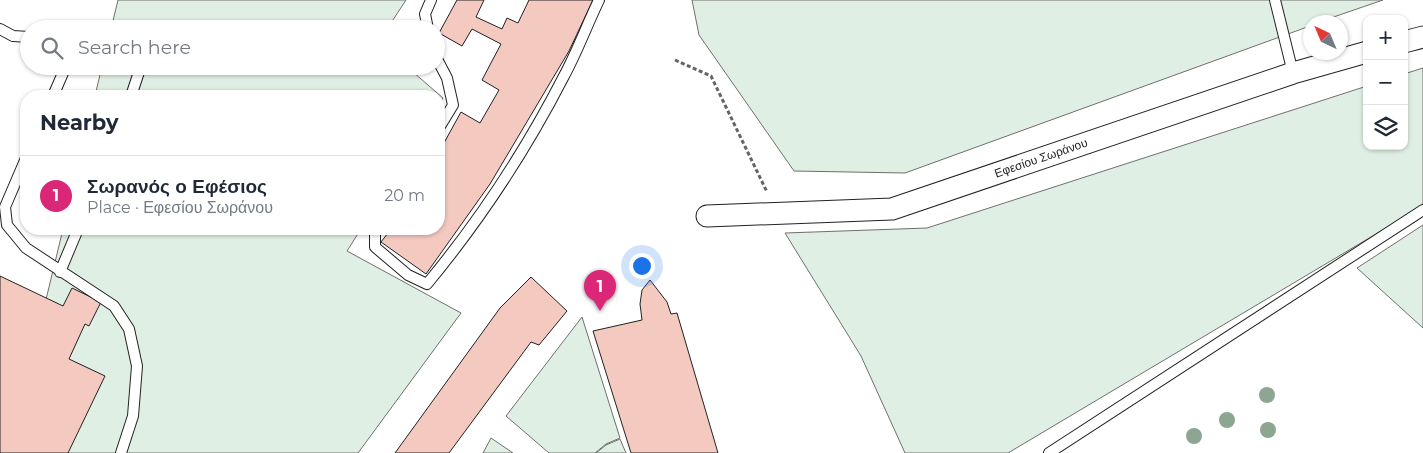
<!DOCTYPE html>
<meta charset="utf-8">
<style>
:root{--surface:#fff;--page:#f6f6f7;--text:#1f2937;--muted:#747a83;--line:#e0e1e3;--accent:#db2777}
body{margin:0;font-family:Montserrat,sans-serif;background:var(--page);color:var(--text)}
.controls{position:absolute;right:15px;top:15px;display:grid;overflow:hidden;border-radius:10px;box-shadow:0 1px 4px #0004}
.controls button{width:45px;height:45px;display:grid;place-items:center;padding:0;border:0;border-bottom:1px solid var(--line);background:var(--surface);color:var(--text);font:25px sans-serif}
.compass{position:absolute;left:1303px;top:15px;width:45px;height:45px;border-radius:50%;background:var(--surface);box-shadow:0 1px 4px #0004;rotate:316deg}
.you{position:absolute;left:641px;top:265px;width:18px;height:18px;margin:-12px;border:4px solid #fff;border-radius:50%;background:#1a73e8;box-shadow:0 0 0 8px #1a73e833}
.badge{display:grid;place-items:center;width:32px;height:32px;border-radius:50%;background:var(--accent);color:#fff;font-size:16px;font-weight:700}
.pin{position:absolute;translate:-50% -41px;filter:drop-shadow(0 1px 2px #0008)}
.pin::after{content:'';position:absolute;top:26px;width:18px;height:15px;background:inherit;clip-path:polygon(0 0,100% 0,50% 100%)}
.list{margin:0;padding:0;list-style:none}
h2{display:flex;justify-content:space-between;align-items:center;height:65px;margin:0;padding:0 20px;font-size:21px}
h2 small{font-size:16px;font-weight:400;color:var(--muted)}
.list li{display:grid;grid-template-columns:32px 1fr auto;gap:15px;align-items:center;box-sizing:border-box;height:80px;padding:0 20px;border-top:1px solid var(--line)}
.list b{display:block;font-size:19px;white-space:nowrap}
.list p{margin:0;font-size:16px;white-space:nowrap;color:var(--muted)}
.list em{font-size:16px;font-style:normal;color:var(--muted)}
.icon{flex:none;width:28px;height:28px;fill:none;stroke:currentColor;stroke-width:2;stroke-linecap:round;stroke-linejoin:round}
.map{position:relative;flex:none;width:1423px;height:453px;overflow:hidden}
.search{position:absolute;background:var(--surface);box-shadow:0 1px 4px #0004;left:20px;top:20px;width:425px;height:55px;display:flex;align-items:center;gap:12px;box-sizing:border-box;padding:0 18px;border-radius:28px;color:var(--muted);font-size:19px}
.panel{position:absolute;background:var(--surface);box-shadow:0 1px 4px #0004;left:20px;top:90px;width:425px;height:145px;border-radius:20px}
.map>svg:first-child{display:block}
.green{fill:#e0efe3;stroke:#6f6f6f}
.building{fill:#f3c9c0;stroke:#222}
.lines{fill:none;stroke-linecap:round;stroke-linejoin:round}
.lane-casing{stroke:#222;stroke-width:12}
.street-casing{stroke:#222;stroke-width:23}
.path{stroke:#646464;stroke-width:3;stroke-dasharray:4 2.5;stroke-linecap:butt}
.lane{stroke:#fff;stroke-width:10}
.street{stroke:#fff;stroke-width:21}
.tree{fill:#8da692}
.labels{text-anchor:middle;stroke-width:4;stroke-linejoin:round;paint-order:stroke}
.street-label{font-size:12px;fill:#222;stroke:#fff}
</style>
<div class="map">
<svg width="1423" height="453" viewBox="0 0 1423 453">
<rect width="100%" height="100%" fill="#fff"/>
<path class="green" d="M118 0H406L387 29H111Z
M692 0H1383L1319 22H1310V26L905 173 794 171 699 35Z
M102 66H406L443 98 439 105V96H95Z
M1423 68V206L1008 453H905L861 356 785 233 927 228 1367 86V146H1404V74Z
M1423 225V328L1357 268Z
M63 229H361L347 251 461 313 358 453H9Z
M582 317 620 438 606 444 595 453H549L506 416Z
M491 438 513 453H483Z
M620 439 626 453H596L606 445Z"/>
<path class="building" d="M457 0H484L476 17 502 29 507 18 518 23 529 0H593L569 51 490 184 426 274 381 242 391 229H439V152L461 112 480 123 499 90 482 80 501 44 472 29 462 46 439 33Z
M0 276 63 306 72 288 101 302 89 326 85 324 69 359 105 376 68 453H0Z
M531 277 567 311 539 345 531 342 449 453H395L500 308Z
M650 280 667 302 671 314 677 313 718 453H631L593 331 642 320 640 304 642 290Z"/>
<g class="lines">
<defs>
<path id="lane" d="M1275 0 1293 73
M0 29 13 36 29 37
M428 29 425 14 431 0
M436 57 447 78 453 105 439 128
M53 96 66 66
M131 96 141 66
M26 158 5 207 7 225 26 248 114 306 129 329 137 366 133 416 121 453
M377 229 375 233V247L408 275 427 284C480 220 526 150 564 76 577 52 587 25 599 0
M60 272 78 229
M1049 453 1423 210"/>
<path id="street" d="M1404 42 1423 37
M707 216 892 209 1293 73 1367 52"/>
</defs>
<use href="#lane" class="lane-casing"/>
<use href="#street" class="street-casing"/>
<path class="path" d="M675 60 711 76 767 192"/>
<use href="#lane" class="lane"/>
<use href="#street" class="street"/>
</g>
<g class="tree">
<circle cx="1267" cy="395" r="8"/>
<circle cx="1227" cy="420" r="8"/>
<circle cx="1268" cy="430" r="8"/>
<circle cx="1194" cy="436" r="8"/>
</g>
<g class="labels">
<g class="street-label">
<text transform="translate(1041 158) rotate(-19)" y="4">Εφεσίου Σωράνου</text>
</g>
</g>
</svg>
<div class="controls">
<button>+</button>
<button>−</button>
<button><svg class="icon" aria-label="layers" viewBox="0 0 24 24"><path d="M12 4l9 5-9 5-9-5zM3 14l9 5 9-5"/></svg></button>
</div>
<svg class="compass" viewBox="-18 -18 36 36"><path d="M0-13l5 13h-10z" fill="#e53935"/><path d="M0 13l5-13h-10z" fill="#747a83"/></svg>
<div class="you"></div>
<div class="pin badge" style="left:600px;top:311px">1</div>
<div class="search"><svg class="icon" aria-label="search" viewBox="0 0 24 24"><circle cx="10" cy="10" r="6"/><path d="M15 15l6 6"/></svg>Search here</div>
<section class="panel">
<h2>Nearby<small></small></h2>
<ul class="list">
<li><span class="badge">1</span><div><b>Σωρανός ο Εφέσιος</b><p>Place · Εφεσίου Σωράνου</p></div><em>20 m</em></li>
</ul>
</section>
</div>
